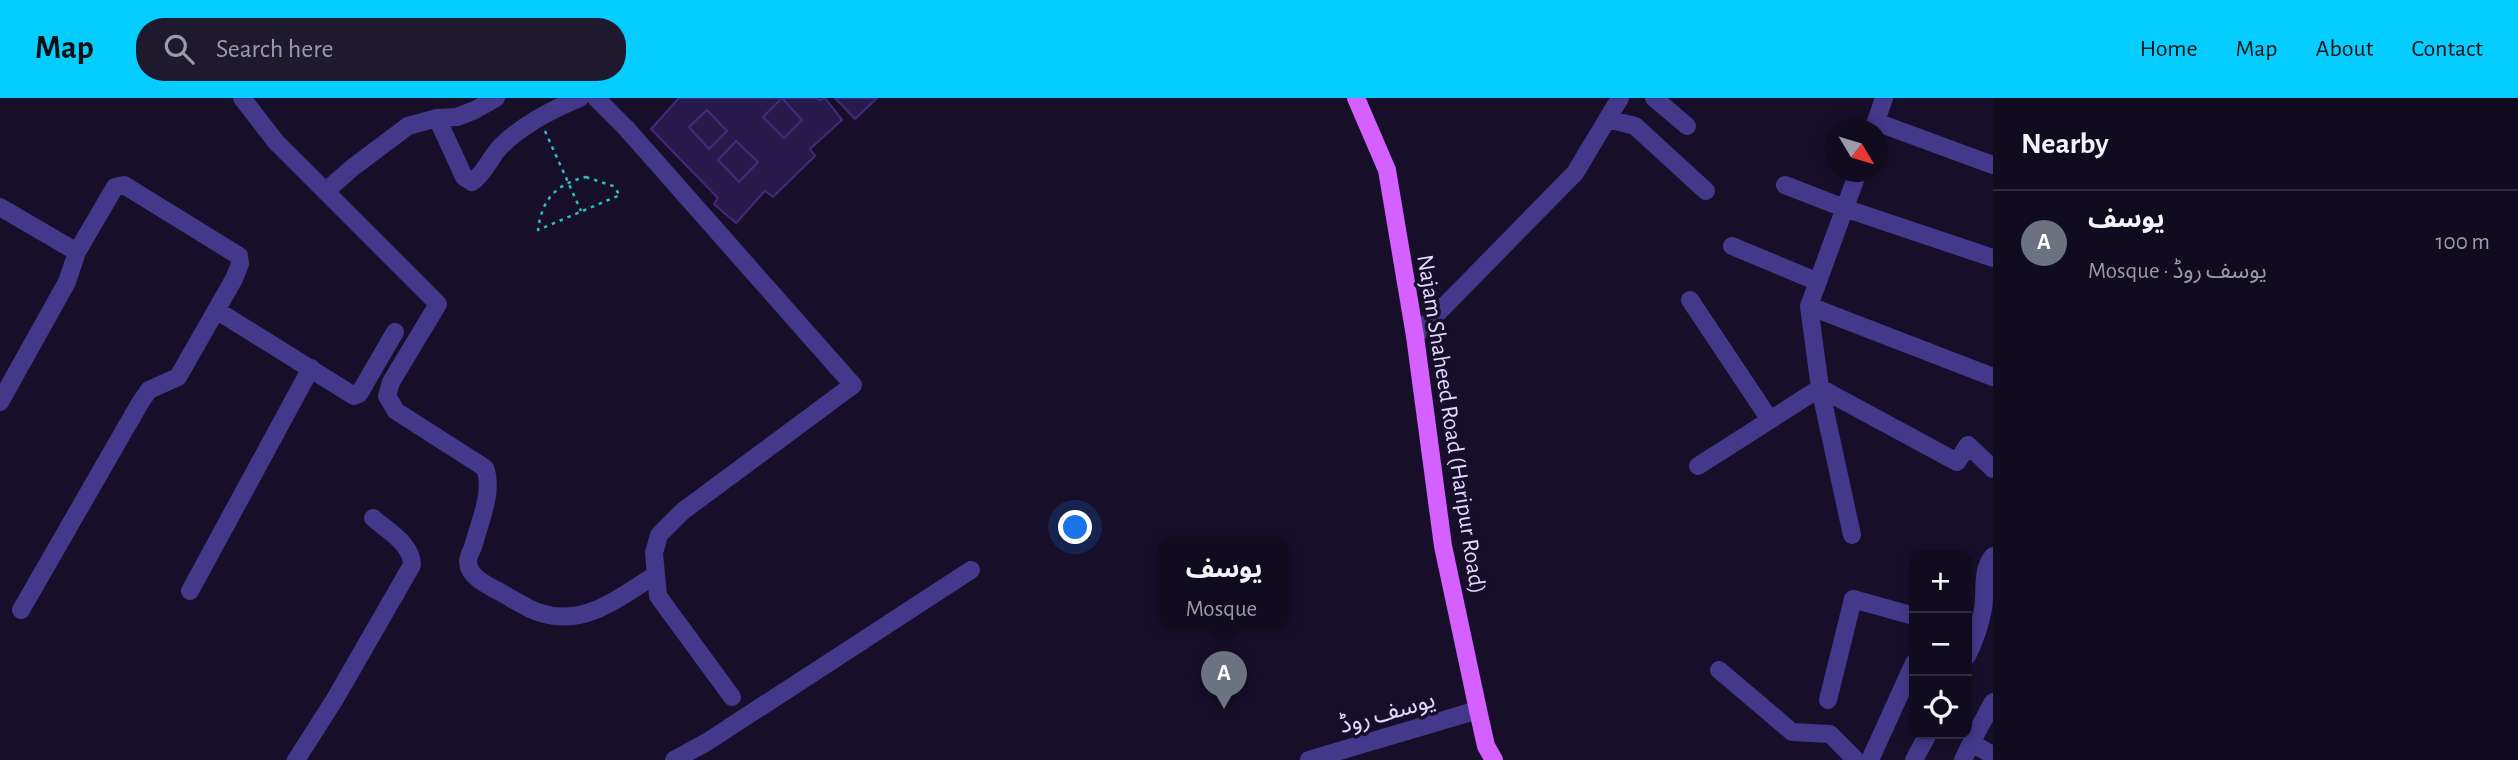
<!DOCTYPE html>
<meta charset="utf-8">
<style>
:root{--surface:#110b20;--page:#1e192d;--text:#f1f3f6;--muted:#9c9ba5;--line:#302b3e;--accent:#05cdff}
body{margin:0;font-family:"Alegreya Sans","Noto Sans Arabic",sans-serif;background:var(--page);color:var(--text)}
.controls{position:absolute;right:21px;bottom:21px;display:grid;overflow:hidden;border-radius:14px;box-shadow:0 4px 10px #0003}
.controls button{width:63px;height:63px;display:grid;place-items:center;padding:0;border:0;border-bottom:2px solid var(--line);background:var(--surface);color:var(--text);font:35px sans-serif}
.compass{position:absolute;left:1825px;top:21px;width:63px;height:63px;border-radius:50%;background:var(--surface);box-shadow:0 4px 10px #0003;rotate:128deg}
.you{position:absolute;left:1076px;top:430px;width:24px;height:24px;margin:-18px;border:5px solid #fff;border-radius:50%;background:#1a73e8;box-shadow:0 0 0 10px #1a73e833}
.badge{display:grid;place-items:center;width:46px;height:46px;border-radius:50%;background:var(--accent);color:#fff;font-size:23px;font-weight:700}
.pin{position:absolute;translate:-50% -58px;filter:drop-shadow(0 2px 4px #0008)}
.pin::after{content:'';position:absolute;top:37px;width:24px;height:21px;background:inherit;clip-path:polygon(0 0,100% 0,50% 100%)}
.popup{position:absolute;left:1159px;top:439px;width:130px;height:91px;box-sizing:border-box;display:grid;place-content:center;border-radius:14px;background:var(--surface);filter:drop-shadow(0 2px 5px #0005);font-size:23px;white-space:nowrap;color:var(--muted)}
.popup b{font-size:26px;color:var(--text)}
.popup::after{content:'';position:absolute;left:50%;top:100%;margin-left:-14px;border:14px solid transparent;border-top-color:var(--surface)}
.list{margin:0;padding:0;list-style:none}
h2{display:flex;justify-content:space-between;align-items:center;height:91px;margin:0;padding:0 28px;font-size:30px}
h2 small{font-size:23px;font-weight:400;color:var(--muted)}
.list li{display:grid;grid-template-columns:46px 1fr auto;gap:21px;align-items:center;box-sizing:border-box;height:105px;padding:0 28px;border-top:2px solid var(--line)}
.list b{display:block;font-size:26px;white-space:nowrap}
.list p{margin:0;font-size:23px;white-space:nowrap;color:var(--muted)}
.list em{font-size:23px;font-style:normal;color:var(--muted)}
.icon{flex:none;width:38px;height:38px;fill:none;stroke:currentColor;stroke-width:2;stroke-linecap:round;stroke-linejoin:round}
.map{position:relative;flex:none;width:1993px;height:662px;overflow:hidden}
header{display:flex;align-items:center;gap:42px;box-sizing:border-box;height:98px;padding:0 35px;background:var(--accent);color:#111}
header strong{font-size:33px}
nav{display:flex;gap:38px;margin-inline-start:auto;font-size:24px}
.search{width:490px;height:63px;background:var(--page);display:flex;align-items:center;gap:18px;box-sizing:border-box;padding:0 24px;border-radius:28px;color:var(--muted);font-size:26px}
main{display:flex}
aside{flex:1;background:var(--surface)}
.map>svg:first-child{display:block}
.building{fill:#291a4c;stroke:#432b79;stroke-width:2}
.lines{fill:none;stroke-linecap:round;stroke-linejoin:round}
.path{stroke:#2abcc2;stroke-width:2.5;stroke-dasharray:3.5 5;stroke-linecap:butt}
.minor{stroke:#44388b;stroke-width:18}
.major{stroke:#d360ff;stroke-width:18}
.labels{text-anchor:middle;stroke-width:7;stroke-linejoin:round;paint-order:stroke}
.street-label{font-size:24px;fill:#e1d9ff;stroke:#170f2a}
</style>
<header>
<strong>Map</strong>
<div class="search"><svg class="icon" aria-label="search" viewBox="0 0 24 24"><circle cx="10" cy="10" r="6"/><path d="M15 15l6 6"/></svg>Search here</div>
<nav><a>Home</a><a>Map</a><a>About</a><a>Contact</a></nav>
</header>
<main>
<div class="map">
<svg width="1993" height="662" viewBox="0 0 1993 662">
<rect width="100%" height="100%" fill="#170f2a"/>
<path class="building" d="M782 0 802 22 784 40 763 19Z
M817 0 819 2 825 0 842 22 810 51 815 58 773 99 765 93 736 125 714 106 718 100 651 31 679 0Z
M835 0H877L855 21Z
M707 12 727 33 709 51 689 29Z
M736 43 758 64 739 84 718 62Z"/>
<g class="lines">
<path class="path" d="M545 33 581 113
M586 79 613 88 620 97 538 132C542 101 556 86 586 79Z"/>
<path class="minor" d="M242 0 276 44 438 206 391 284 387 298 396 313 485 370C494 394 479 425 473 449 471 453 468 460 468 464 469 479 487 487 498 493 512 500 526 511 541 515 585 529 620 499 655 477
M596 0 626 30 853 287 683 413 659 437 654 455 658 498 732 599
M1654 0 1687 28
M437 20 464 79 472 84C484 76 490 60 500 49 521 28 553 11 580 0
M1608 21 1635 28 1706 93
M1876 24 1993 67
M1873 32 1884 0
M1785 87 1844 110 1993 160
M326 93 352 70 408 28 437 20 457 19 475 12 496 0
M0 109 77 154
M1732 148 1816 183
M1690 202 1770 322
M1809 208 1993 279
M216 212 354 298 359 296 395 234
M1415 238 1575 75 1620 0
M0 304 67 184 77 154 115 89 124 87 239 158 240 166 234 181 178 279 149 292 140 305 21 512
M1698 368 1820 290 1957 364 1968 347 1993 371
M1852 437 1820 290 1809 208 1858 74
M190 493 311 270
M1967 558C1975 542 1980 528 1983 511 1986 493 1981 472 1993 458
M1719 572 1792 634 1830 636 1856 662
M1828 602 1853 501 1914 518
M1993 604 1971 645 1993 657
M296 662 335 601 412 467C412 446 388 433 373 420
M674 662 707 644 971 472
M1309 662 1478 612
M1870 662 1914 565
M1914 662 1928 636
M1963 662 1971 645"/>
<path class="major" d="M1356 0 1387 72 1415 238 1443 448 1478 612 1486 648 1494 662"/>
</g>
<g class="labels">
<g class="street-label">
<text transform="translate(1452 326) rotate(81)" y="8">Najam Shaheed Road (Haripur Road)</text>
<text transform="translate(1387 614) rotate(-16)" y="8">یوسف روڈ</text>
</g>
</g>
</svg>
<div class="controls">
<button>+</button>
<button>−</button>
<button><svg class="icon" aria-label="locate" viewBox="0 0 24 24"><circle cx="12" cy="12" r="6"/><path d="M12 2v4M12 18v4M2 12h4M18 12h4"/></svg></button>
</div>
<svg class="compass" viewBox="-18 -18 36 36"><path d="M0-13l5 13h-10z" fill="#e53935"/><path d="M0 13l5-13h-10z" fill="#9c9ba5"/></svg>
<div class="you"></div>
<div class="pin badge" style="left:1224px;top:611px;background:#6b7280">A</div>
<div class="popup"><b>یوسف</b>Mosque</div>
</div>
<aside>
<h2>Nearby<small></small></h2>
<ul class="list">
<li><span class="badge" style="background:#6b7280">A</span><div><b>یوسف</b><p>Mosque · یوسف روڈ</p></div><em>100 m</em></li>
</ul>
</aside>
</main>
